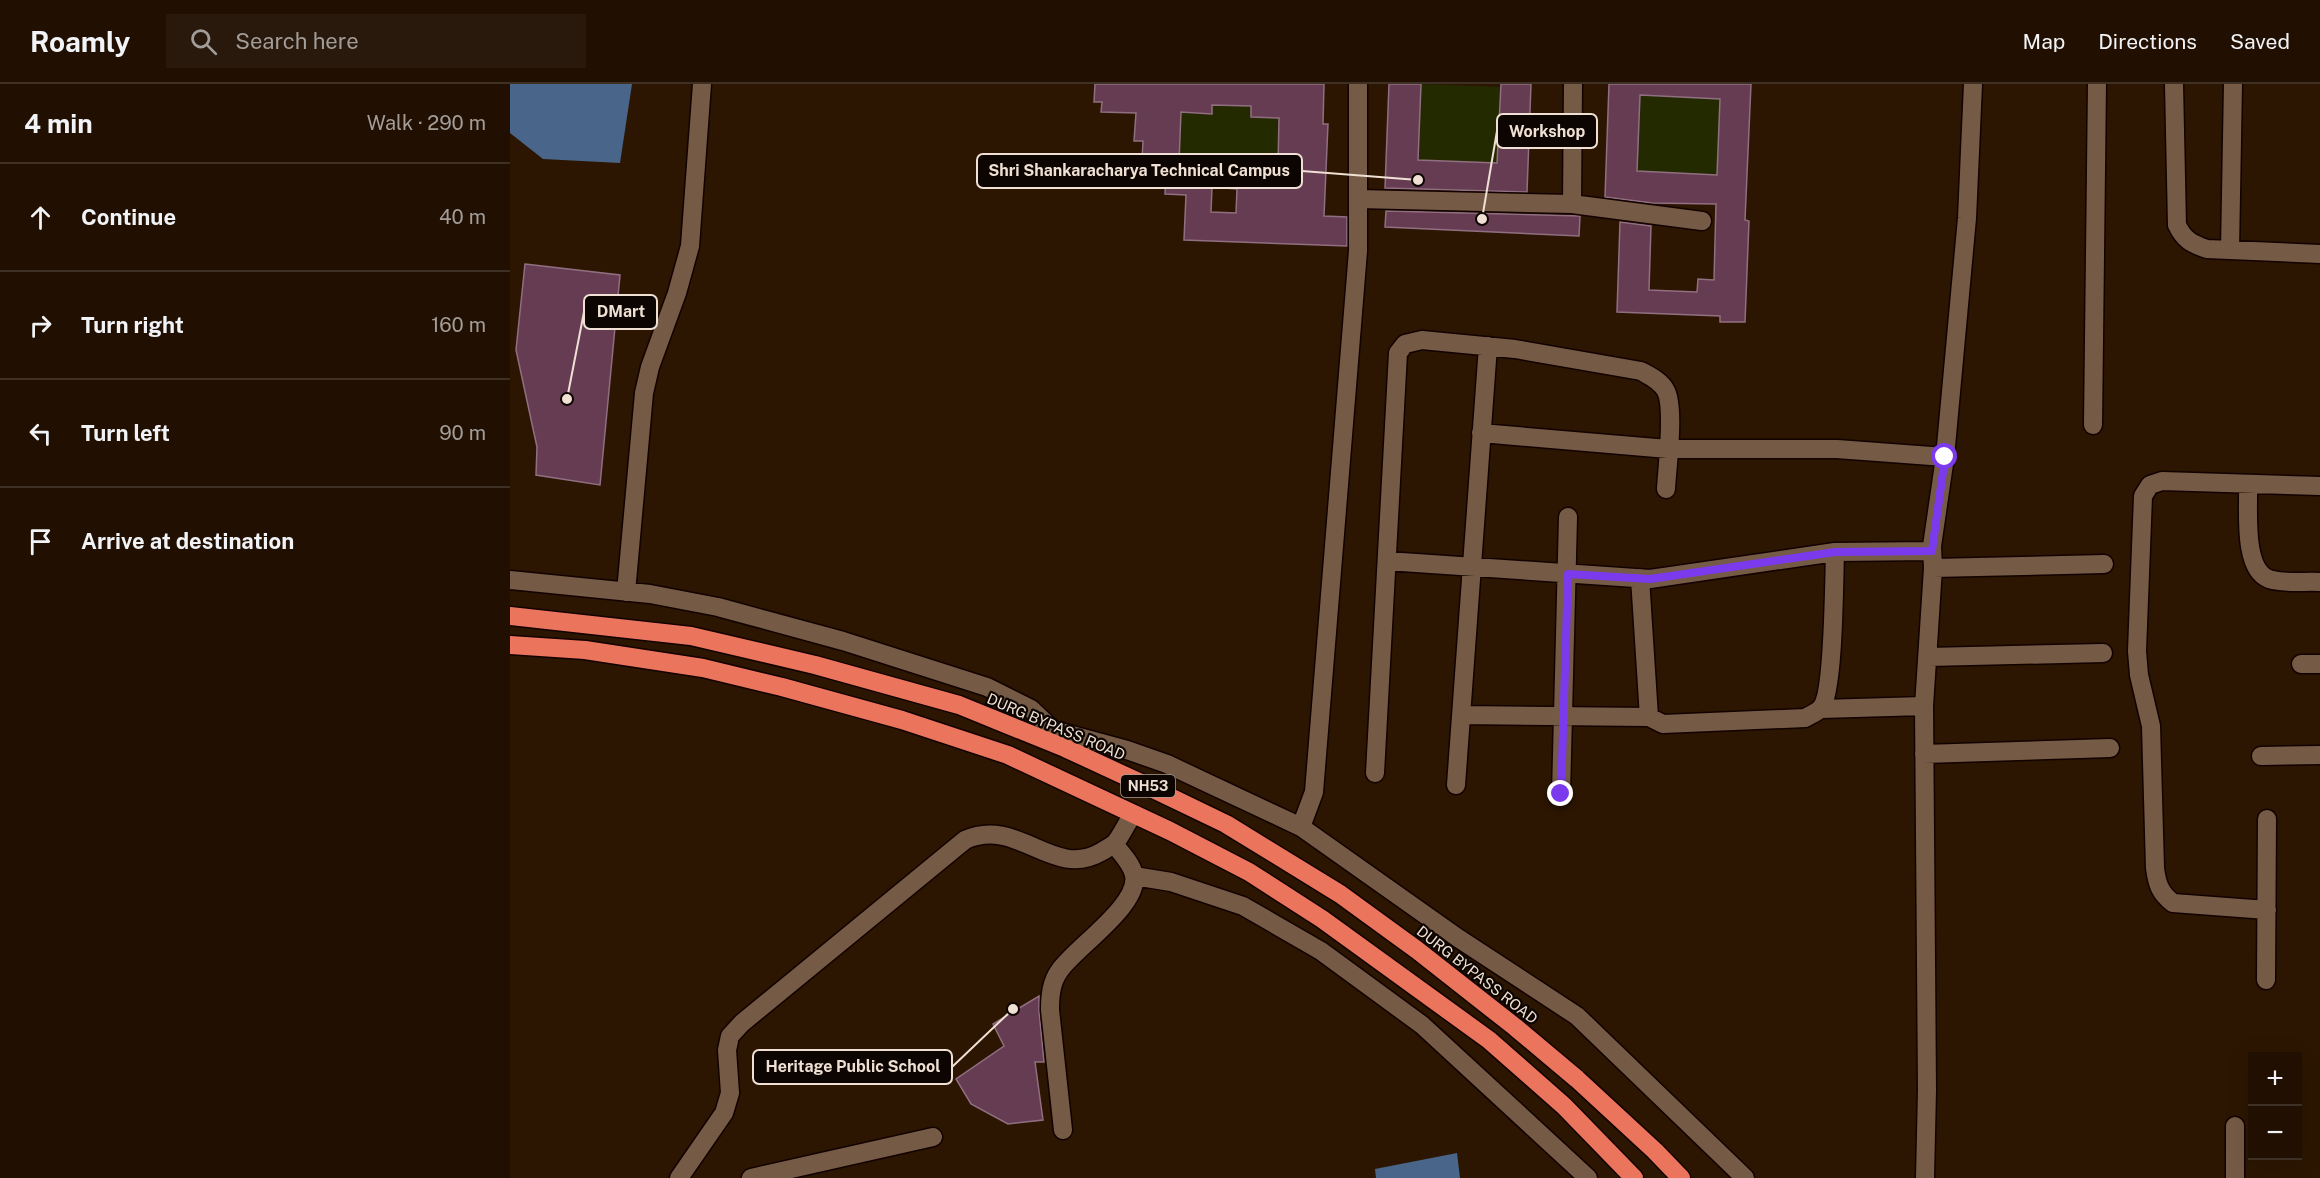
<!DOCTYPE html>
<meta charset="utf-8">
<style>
:root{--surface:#211002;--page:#29190c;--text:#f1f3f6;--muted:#a29d99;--line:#3e3024}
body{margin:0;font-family:"Public Sans",sans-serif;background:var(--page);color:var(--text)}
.controls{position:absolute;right:18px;bottom:18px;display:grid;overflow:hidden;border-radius:0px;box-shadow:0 6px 24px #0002}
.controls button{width:54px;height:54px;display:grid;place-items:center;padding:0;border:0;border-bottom:2px solid var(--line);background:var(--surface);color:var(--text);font:30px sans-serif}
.stop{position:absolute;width:18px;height:18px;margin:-14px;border:4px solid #7c3aed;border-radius:50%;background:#fff}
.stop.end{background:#7c3aed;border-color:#fff;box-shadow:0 2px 6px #0008}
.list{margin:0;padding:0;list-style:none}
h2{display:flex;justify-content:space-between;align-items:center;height:78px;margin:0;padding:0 24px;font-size:26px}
h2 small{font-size:20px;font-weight:400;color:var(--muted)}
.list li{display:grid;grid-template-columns:39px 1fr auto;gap:18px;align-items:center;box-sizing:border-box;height:108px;padding:0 24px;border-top:2px solid var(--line)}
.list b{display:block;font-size:22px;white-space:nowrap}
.list em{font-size:20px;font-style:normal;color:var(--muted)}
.icon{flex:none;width:33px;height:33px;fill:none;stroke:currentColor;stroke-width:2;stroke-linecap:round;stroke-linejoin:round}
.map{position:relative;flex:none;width:1810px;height:1094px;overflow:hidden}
header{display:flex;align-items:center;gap:36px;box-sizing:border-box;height:84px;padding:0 30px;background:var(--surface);border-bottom:2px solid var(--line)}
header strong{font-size:28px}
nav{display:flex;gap:33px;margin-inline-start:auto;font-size:21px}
.search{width:420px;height:54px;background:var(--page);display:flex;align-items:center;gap:15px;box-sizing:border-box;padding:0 21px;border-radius:0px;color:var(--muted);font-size:22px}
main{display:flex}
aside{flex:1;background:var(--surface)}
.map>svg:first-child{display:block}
.green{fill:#242a00}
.water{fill:#49668a}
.building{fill:#663c53;stroke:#906f80;stroke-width:1.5;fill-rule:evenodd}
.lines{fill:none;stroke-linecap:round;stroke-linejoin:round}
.minor-casing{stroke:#130200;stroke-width:21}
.highway-casing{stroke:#130200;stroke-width:21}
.minor{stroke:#755b45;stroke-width:18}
.highway{stroke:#eb745d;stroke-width:18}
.route{stroke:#7c3aed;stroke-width:8}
.labels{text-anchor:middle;stroke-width:4.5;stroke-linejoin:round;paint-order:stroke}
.shield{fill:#0d0501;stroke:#ab9e94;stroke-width:1.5}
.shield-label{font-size:14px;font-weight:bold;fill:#efe0d3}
.street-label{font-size:15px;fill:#efe0d3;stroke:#0d0501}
.leader{fill:none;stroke:#efe0d3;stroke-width:2}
.callout-dot{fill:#efe0d3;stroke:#0d0501;stroke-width:2}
.callout{fill:#0d0501;stroke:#efe0d3;stroke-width:2}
.callout-label{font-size:16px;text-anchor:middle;font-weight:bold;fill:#efe0d3}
</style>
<header>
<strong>Roamly</strong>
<div class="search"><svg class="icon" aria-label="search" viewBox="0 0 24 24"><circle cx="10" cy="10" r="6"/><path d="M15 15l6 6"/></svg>Search here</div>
<nav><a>Map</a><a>Directions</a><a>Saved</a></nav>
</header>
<main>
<aside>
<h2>4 min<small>Walk · 290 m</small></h2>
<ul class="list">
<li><svg class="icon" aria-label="ahead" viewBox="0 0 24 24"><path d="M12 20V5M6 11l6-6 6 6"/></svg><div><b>Continue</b></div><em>40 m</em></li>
<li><svg class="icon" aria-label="right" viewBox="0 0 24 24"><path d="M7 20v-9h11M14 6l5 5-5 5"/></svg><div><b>Turn right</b></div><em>160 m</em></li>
<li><svg class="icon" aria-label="left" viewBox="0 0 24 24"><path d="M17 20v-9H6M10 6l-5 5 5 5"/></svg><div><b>Turn left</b></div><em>90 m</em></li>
<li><svg class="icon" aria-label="arrive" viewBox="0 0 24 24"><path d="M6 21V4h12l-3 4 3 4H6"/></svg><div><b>Arrive at destination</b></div></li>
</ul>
</aside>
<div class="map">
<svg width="1810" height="1094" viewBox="0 0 1810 1094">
<rect width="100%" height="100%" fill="#2c1602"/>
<path class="green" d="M911 0 991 3 987 79 908 76Z
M1130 11 1210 15 1207 91 1127 87Z
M671 18 686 29 702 30V21L741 22V33L756 34V26L778 27 769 38 768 81 736 86 699 85V78H681L669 85Z"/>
<path class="water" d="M0 0H122L110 79 33 75 0 49Z
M947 1069 950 1094H866L865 1085Z"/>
<path class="building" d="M585 0H814L813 40H818L814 132 837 133V162L674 156 676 111 655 110 656 87H646V77L632 76 633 57H624L626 29 591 28 592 18H584ZM702 21 741 22V33L769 34 768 81 736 79V86L699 85V78H669L671 28 702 30ZM702 103 727 105 726 129 701 128Z
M879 0H911L908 76 987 79 991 0H1021L1017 108 875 104Z
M1099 0H1241L1235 136 1239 137 1235 238H1210V232L1107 228 1110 138 1141 142 1139 206 1187 208 1188 195 1204 196 1206 120 1142 119 1095 113ZM1130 11 1210 15 1207 91 1127 87Z
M876 127 1070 132 1069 152 875 143Z
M15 180 110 191 90 401 26 391 27 363 6 266Z
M529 912V927L534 978H525L533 1036 498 1040 461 1020 446 995 494 962 483 940Z"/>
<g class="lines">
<defs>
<path id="minor" d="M1664 0 1667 141C1674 156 1682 160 1697 165L1810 170
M848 115 1062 120 1063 0
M1062 120 1192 137
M1720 166 1723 0
M1583 341 1587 0
M971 349 1158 365H1327L1435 373
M1738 400C1739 423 1732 485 1759 495 1774 500 1795 497 1810 498
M877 477 1140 495 1325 468 1422 467
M1423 484 1594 480
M1130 494 1139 633 1153 640 1295 634C1300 631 1308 628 1311 624 1324 609 1324 494 1325 468
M0 496 140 510 208 523 333 557 477 603 521 625 543 646 550 657
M116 508 134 309 140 283 167 209 180 162 192 0
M1418 573 1593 569
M1791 580H1810
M1311 625 1414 622
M951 631 1139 633
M543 646 617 666 657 680 791 743 948 854 1067 932 1235 1094
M1414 670 1600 664
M1751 672 1810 671
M865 689 888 269 895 260 912 256 1005 265 1131 287C1140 292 1151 297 1156 307 1165 325 1157 384 1156 405
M946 701 978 262
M1051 710 1058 433
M791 743 804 708 848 167V0
M624 792 661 798 733 822 811 867 912 941 1078 1094
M1757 826 1663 819C1650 809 1647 800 1645 784L1641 642 1629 591 1627 567 1633 412 1640 401 1652 397 1810 402
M1756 896 1757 735
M1725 1042V1094
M553 1046 540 926C540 912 541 898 550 886 566 863 630 821 624 791 622 780 611 769 604 760
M169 1094 214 1029 220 1009 217 966 220 952 232 939 455 756C508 732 543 796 591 768 596 765 602 762 606 758 612 750 617 739 623 730
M241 1094 423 1053
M1415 1094 1417 1006 1414 622 1423 484 1422 462 1435 373 1457 134 1463 0"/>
<path id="highway" d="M0 532 181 552 305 581 449 621 555 664 635 701 716 740 830 810 907 866 1005 943 1067 995 1145 1067 1171 1094
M0 561 75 566 193 584 272 603 392 636 498 671 660 747 739 788 812 835 979 956 1054 1022 1124 1094"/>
</defs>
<use href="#minor" class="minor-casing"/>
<use href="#highway" class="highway-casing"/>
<use href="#minor" class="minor"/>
<use href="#highway" class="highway"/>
</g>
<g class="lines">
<path class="route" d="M1051 710 1058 490 1140 495 1325 468 1422 467 1435 373"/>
</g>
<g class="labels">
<rect class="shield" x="611" y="691" width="54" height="22" rx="4.5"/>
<g class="shield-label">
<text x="638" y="707">NH53</text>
</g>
<g class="street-label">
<text transform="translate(546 643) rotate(23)" y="5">DURG BYPASS ROAD</text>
<text transform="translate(967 891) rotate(38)" y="5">DURG BYPASS ROAD</text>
</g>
</g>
<path class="leader" d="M972 135L987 47M908 96L792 87M57 315L74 228M503 925L442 983"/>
<g class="callout-dot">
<circle cx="972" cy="135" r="6"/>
<circle cx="908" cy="96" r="6"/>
<circle cx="57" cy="315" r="6"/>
<circle cx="503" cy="925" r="6"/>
</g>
<g class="callout">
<rect x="987" y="30" width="100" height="34" rx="6"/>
<rect x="467" y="70" width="325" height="34" rx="6"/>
<rect x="74" y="211" width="73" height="34" rx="6"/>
<rect x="243" y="966" width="199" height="34" rx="6"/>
</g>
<g class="callout-label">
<text x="1037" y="53">Workshop</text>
<text x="629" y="92">Shri Shankaracharya Technical Campus</text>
<text x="111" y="233">DMart</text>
<text x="343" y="988">Heritage Public School</text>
</g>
</svg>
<div class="controls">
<button>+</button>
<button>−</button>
</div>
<div class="stop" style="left:1435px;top:373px"></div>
<div class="stop end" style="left:1051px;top:710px"></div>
</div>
</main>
